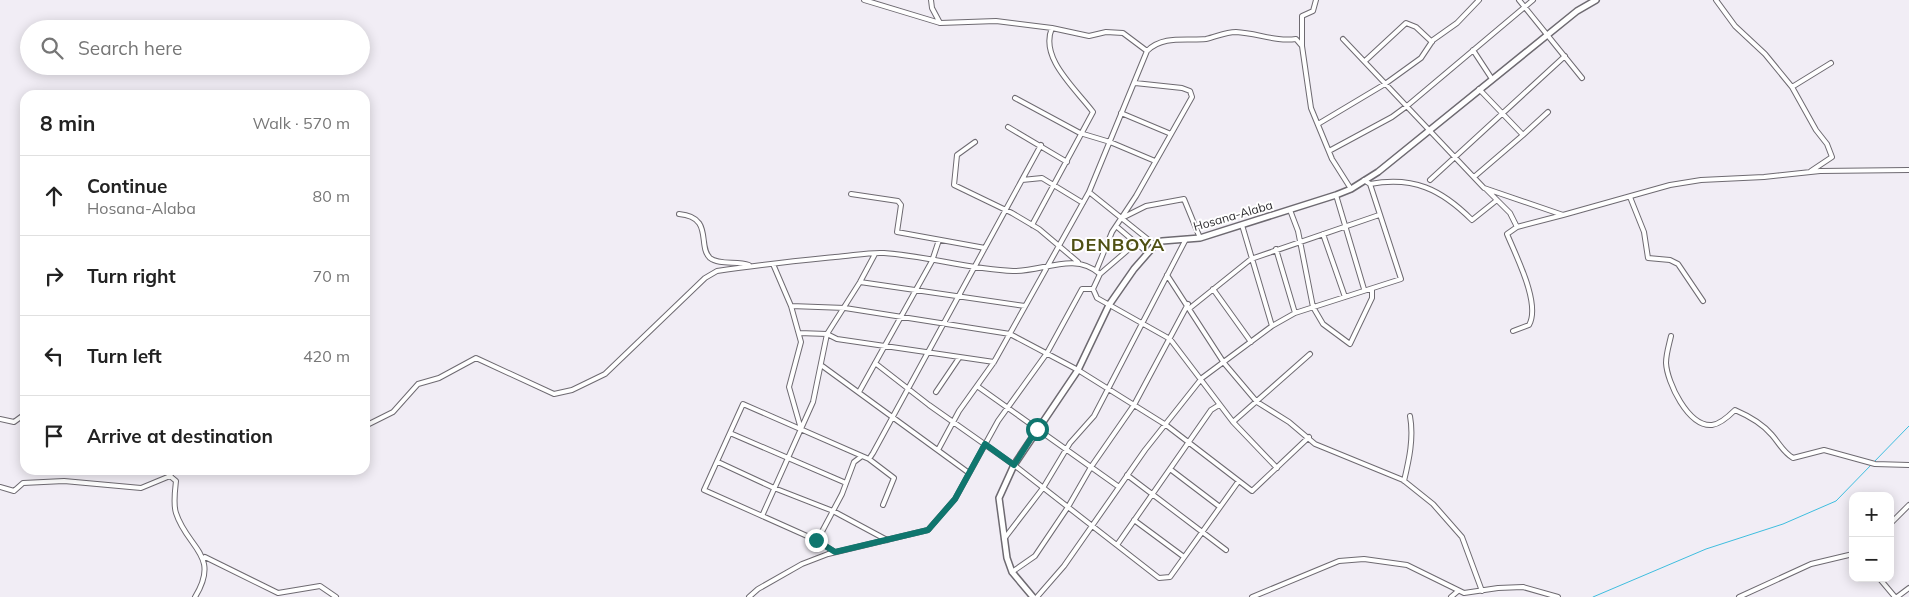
<!DOCTYPE html>
<meta charset="utf-8">
<style>
:root{--surface:#fff;--page:#f2f2f2;--text:#222;--muted:#767676;--line:#e0e0e0}
body{margin:0;font-family:Mulish,sans-serif;background:var(--page);color:var(--text)}
.controls{position:absolute;right:15px;bottom:15px;display:grid;overflow:hidden;border-radius:10px;box-shadow:0 2px 12px #0003}
.controls button{width:45px;height:45px;display:grid;place-items:center;padding:0;border:0;border-bottom:1px solid var(--line);background:var(--surface);color:var(--text);font:25px sans-serif}
.stop{position:absolute;width:15px;height:15px;margin:-11px;border:4px solid #0f766e;border-radius:50%;background:#fff}
.stop.end{background:#0f766e;border-color:#fff;box-shadow:0 1px 5px #0008}
.list{margin:0;padding:0;list-style:none}
h2{display:flex;justify-content:space-between;align-items:center;height:65px;margin:0;padding:0 20px;font-size:21px}
h2 small{font-size:16px;font-weight:400;color:var(--muted)}
.list li{display:grid;grid-template-columns:32px 1fr auto;gap:15px;align-items:center;box-sizing:border-box;height:80px;padding:0 20px;border-top:1px solid var(--line)}
.list b{display:block;font-size:19px;white-space:nowrap}
.list p{margin:0;font-size:16px;white-space:nowrap;color:var(--muted)}
.list em{font-size:16px;font-style:normal;color:var(--muted)}
.icon{flex:none;width:28px;height:28px;fill:none;stroke:currentColor;stroke-width:2;stroke-linecap:round;stroke-linejoin:round}
.map{position:relative;flex:none;width:1909px;height:597px;overflow:hidden}
.search{position:absolute;background:var(--surface);box-shadow:0 2px 12px #0003;left:20px;top:20px;width:350px;height:55px;display:flex;align-items:center;gap:12px;box-sizing:border-box;padding:0 18px;border-radius:28px;color:var(--muted);font-size:19px}
.panel{position:absolute;background:var(--surface);box-shadow:0 2px 12px #0003;left:20px;top:90px;width:350px;height:385px;border-radius:15px}
.map>svg:first-child{display:block}
.lines{fill:none;stroke-linecap:round;stroke-linejoin:round}
.stream{stroke:#3ebdde;stroke-width:1}
.street-casing{stroke:#6e6a71;stroke-width:6}
.secondary-casing{stroke:#6e6a71;stroke-width:8}
.street{stroke:#fff;stroke-width:4}
.secondary{stroke:#fff;stroke-width:5}
.route{stroke:#0f766e;stroke-width:6}
.labels{text-anchor:middle;stroke-width:4;stroke-linejoin:round;paint-order:stroke}
.street-label{font-size:12px;fill:#2c2a2e;stroke:#fff}
.district-label{font-size:18px;font-weight:bold;letter-spacing:1px;fill:#4f5013;stroke:#fff}
</style>
<div class="map">
<svg width="1909" height="597" viewBox="0 0 1909 597">
<rect width="100%" height="100%" fill="#f1edf5"/>
<g class="lines">
<path class="stream" d="M1593 597 1706 549 1783 524 1836 501 1909 426"/>
<defs>
<path id="street" d="M864 0 940 23
M931 0 932 8 940 23 996 21 1052 28 1089 36 1106 32 1123 33 1147 51 1089 192 1155 245
M1519 0 1582 78
M1716 0 1735 26 1765 54 1792 87 1816 130 1827 144 1832 157 1811 171
M1343 39 1484 188 1563 215 1670 185 1701 180 1764 177 1820 171 1909 170
M1302 46V16L1313 11 1316 0
M1473 50 1492 79
M1147 51C1163 35 1186 41 1206 39 1216 37 1225 32 1236 32 1257 33 1276 42 1296 39L1302 46 1311 108 1332 159 1351 189
M1365 61 1406 23 1416 27 1432 42
M1792 87 1831 63
M1015 98 1080 133 1110 142 1155 161
M1121 113 1171 134
M1318 124 1385 84 1421 58 1433 40 1457 23 1479 0
M1008 127 1067 162
M1523 135 1548 112
M975 142 957 155 954 185 1012 213 1039 229 1078 262
M1329 151 1392 117 1407 106 1533 0
M1474 177 1523 135 1479 89
M1022 180 1042 178 1083 203
M1364 180 1370 184C1413 176 1441 189 1472 220L1497 200
M1430 180 1565 56
M1486 189 1510 213 1517 227
M851 194 898 201 901 205 897 232 985 248
M1336 195 1364 289
M1630 197 1644 232 1648 258 1670 260 1678 264 1703 301
M1290 210 1298 231 1313 307 1323 324 1350 344 1372 298V290
M679 214C714 217 697 246 710 258 719 265 737 261 749 265
M1122 218 1146 206 1184 199 1200 238
M1032 225 1093 112C1076 89 1039 58 1052 28
M1242 225 1272 326
M1116 226 1136 243
M1323 234 1345 297
M1276 249 1295 313
M773 264 791 306 801 342 789 387 801 429
M1096 271 1112 232 1136 196 1192 97 1190 91 1182 88 1135 83
M1100 274 1136 243 1148 253
M1167 275 1224 363 1257 402 1289 422 1315 444 1403 480 1433 504 1462 537 1482 591
M860 282 1025 306
M1213 289 1251 342
M791 306 845 308 1010 334 1078 370 1166 425 1252 491 1309 437
M1190 308 1251 259 1379 215
M1513 331 1529 325C1541 304 1516 256 1507 234L1517 227 1563 215
M799 333 827 334 837 339 994 362
M1671 336C1669 345 1666 354 1666 363 1667 382 1688 427 1712 425 1720 424 1729 416 1735 410 1749 416 1762 423 1772 435 1779 443 1783 452 1793 458L1824 450 1875 464 1909 465
M875 363 929 405 1014 465 1159 578 1170 577 1238 482
M821 365 969 473
M977 386 1119 487
M859 392 932 261 939 240
M936 392 959 358
M0 419 14 422 25 414
M1233 422 1310 354
M365 426 393 412 418 384 439 378 476 358 554 394 572 390 605 374 705 278 717 271C756 265 796 261 835 257 851 256 869 252 884 253 927 256 969 269 1013 271 1043 272 1074 251 1100 274L1093 289 1097 298 1170 339 1233 422 1277 468
M730 433 846 483
M938 450 959 411 994 362 1089 192
M869 459 894 478 883 505
M718 462 774 488 833 511 887 540
M1170 469 1220 507
M1127 475 1226 550
M170 476 176 481C175 490 173 504 176 513 187 548 221 555 195 597
M1404 481C1409 460 1414 438 1410 416
M0 487 14 491 23 483 64 481 141 488 170 476 174 470
M762 516 813 402 827 334 860 282 875 254
M1134 520 1184 557
M1890 524 1909 505
M1004 539 1043 488 1070 443 1094 416 1186 239
M817 541 842 494 854 462 862 456 869 459 873 453 1041 145
M1117 545 1211 410 1219 405
M835 552 816 540 704 490 743 404 862 456
M205 557 278 593 320 586 336 597
M1012 572 1035 556 1068 507 1091 467 1134 405 1188 304
M1879 578 1895 597
M749 597 758 589 802 564 828 554 928 530 955 499 998 421 1047 353 1082 289H1093
M1037 597 1064 566 1145 450 1202 378 1272 326 1295 313 1401 279 1370 184
M1252 597 1339 561 1364 559 1407 565 1464 593 1498 588 1523 587 1558 597
M1451 597 1458 591
M1739 597 1811 564 1853 554
M1897 597 1909 588"/>
<path id="secondary" d="M1033 597 1012 572 1007 558 999 498 1014 465 1078 370 1109 305 1134 269 1155 245 1162 241 1200 238 1336 195 1351 189 1378 172 1577 11 1596 0"/>
</defs>
<use href="#street" class="street-casing"/>
<use href="#secondary" class="secondary-casing"/>
<use href="#street" class="street"/>
<use href="#secondary" class="secondary"/>
</g>
<g class="lines">
<path class="route" d="M816 540 835 552 928 530 955 499 985 444 1014 465 1037 429"/>
</g>
<g class="labels">
<g class="street-label">
<text transform="translate(1233 216) rotate(-16)" y="4">Hosana-Alaba</text>
</g>
<g class="district-label">
<text x="1118" y="251">DENBOYA</text>
</g>
</g>
</svg>
<div class="controls">
<button>+</button>
<button>−</button>
</div>
<div class="stop" style="left:1037px;top:429px"></div>
<div class="stop end" style="left:816px;top:540px"></div>
<div class="search"><svg class="icon" aria-label="search" viewBox="0 0 24 24"><circle cx="10" cy="10" r="6"/><path d="M15 15l6 6"/></svg>Search here</div>
<section class="panel">
<h2>8 min<small>Walk · 570 m</small></h2>
<ul class="list">
<li><svg class="icon" aria-label="ahead" viewBox="0 0 24 24"><path d="M12 20V5M6 11l6-6 6 6"/></svg><div><b>Continue</b><p>Hosana-Alaba</p></div><em>80 m</em></li>
<li><svg class="icon" aria-label="right" viewBox="0 0 24 24"><path d="M7 20v-9h11M14 6l5 5-5 5"/></svg><div><b>Turn right</b></div><em>70 m</em></li>
<li><svg class="icon" aria-label="left" viewBox="0 0 24 24"><path d="M17 20v-9H6M10 6l-5 5 5 5"/></svg><div><b>Turn left</b></div><em>420 m</em></li>
<li><svg class="icon" aria-label="arrive" viewBox="0 0 24 24"><path d="M6 21V4h12l-3 4 3 4H6"/></svg><div><b>Arrive at destination</b></div></li>
</ul>
</section>
</div>
